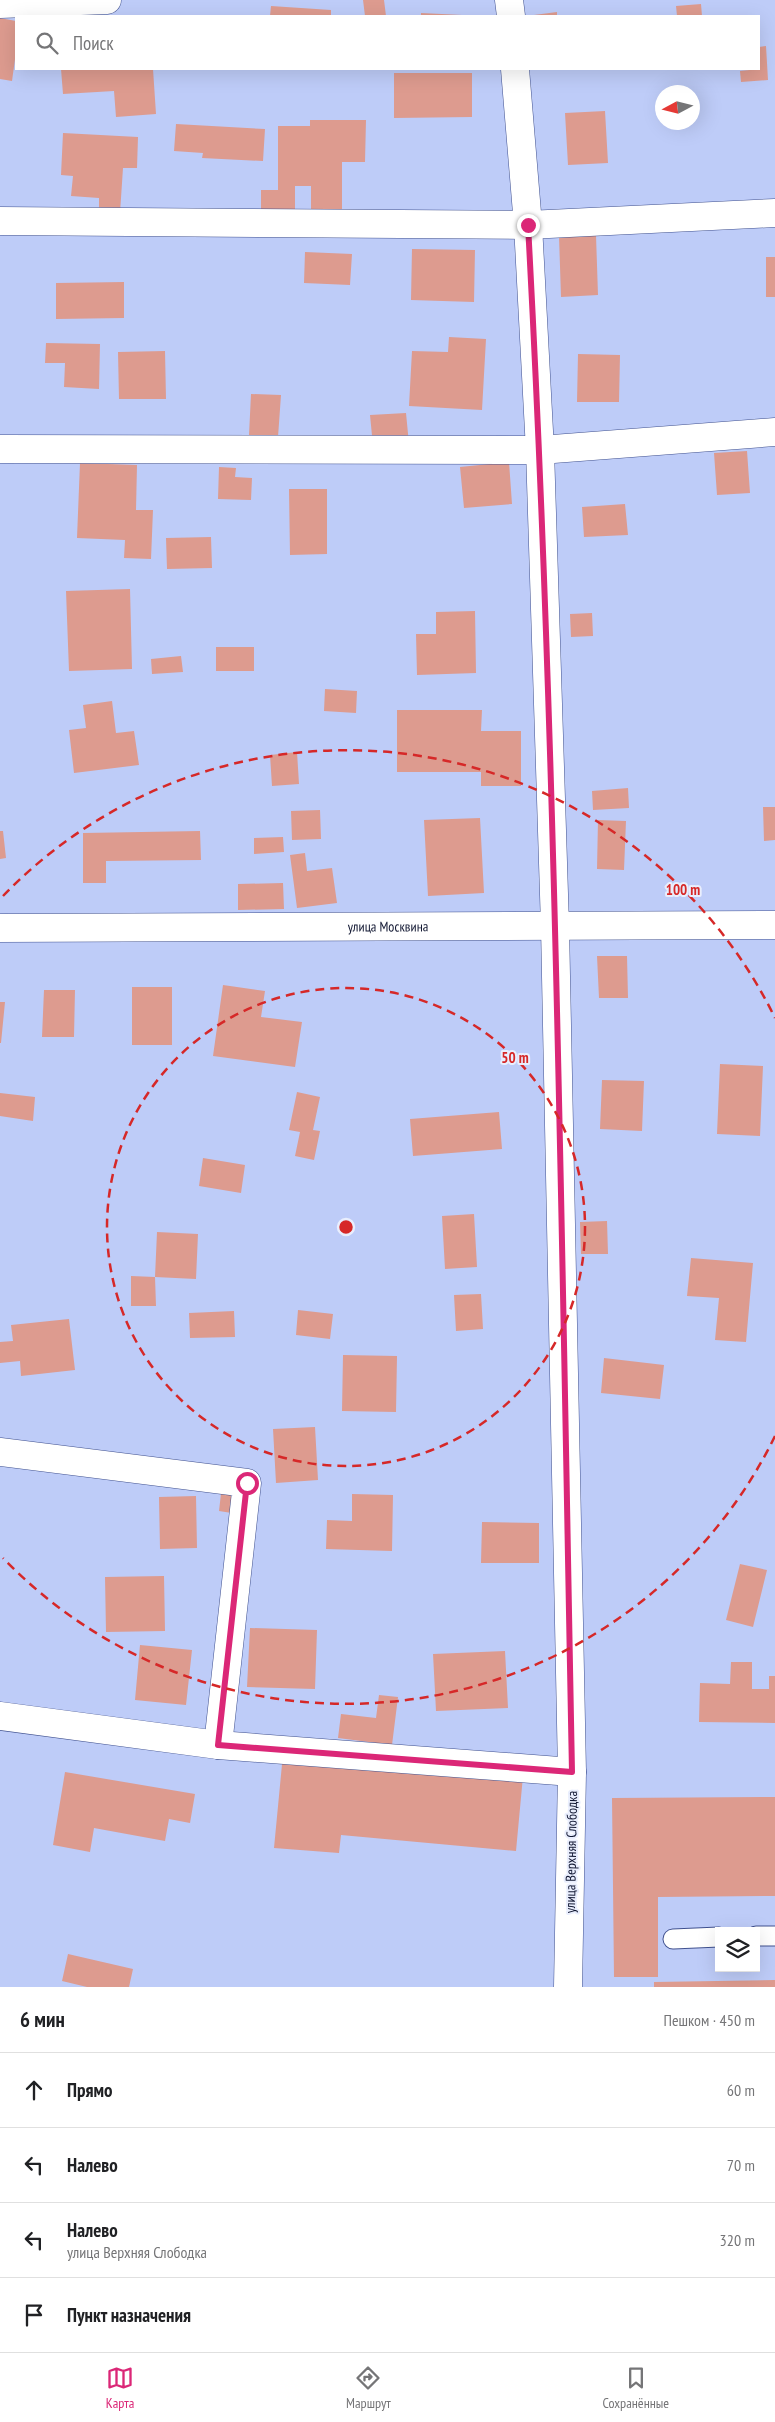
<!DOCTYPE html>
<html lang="ru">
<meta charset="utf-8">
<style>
:root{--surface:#fff;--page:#f2f2f2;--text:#202124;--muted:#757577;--line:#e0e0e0;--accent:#db2777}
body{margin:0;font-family:"PT Sans Narrow",sans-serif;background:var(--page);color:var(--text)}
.controls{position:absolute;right:15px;bottom:15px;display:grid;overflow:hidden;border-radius:0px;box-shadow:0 5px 20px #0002}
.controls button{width:45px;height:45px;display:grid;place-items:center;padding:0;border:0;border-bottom:1px solid var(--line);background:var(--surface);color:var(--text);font:25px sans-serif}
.compass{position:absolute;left:655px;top:85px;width:45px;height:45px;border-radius:50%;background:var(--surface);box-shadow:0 5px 20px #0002;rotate:263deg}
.stop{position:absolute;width:15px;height:15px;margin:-11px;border:4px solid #db2777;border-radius:50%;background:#fff}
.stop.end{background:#db2777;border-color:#fff;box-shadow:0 1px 5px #0008}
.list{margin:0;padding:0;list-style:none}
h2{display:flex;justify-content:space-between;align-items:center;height:65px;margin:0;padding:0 20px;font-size:21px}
h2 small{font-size:16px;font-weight:400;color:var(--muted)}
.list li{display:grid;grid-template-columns:32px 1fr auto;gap:15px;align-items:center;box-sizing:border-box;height:75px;padding:0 20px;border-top:1px solid var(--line)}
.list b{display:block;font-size:19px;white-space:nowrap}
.list p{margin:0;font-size:16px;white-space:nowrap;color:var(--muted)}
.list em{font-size:16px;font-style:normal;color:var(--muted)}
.icon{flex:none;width:28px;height:28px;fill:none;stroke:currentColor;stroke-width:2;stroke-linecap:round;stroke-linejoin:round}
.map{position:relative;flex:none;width:775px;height:1987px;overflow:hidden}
.search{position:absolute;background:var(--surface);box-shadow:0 5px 20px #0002;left:15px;right:15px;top:15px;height:55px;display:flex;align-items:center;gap:12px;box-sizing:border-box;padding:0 18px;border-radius:0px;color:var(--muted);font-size:19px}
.sheet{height:365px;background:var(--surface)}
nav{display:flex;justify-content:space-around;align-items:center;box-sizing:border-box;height:70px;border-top:1px solid var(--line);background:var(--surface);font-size:14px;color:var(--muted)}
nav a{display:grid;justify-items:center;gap:2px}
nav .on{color:var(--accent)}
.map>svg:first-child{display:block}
.building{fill:#dd9b8f}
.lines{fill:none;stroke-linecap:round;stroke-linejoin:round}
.service-casing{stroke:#40518f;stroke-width:21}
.minor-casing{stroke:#40518f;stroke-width:29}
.service{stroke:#fff;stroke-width:19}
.minor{stroke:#fff;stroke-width:28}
.route{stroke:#db2777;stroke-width:6}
.ring{fill:none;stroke:#d62828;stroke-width:2.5;stroke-dasharray:9 6}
.labels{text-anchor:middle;stroke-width:4;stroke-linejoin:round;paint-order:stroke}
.street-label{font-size:14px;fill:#101631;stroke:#e9eefd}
.centre{fill:#d62828;stroke:#e9eefd;stroke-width:2.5}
.ring-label{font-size:15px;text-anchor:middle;font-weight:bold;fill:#d62828;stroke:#e9eefd;stroke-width:4;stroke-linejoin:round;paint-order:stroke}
</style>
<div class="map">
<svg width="775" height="1987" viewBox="0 0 775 1987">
<rect width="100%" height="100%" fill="#beccf8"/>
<path class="building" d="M363 0H384L386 16H365Z
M701 4 702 16H677L676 6Z
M271 6 331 10V16H270Z
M557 12V16H534V15Z
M421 13 462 15V16H421Z
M0 18 16 21V52L12 81 0 79Z
M766 46 768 80 741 82 740 71 759 69V47Z
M61 69H153L156 114 116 117 114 91 63 94Z
M394 73H472V117L394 118Z
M605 111 608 163 568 165 565 113Z
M310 120H366L365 162H342V210H311V186H295V217H261V190H278V126H310Z
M176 124 265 129 263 161 202 158 203 153 174 151Z
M63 133 138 137 137 168H123L120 213 99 212V198L71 196 73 176 61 175Z
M596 235 598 295 561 297 559 236Z
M412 249 475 250 474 302 411 300Z
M305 252 352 254 350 285 304 283Z
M766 257H775V297H766Z
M124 282V318L56 319V283Z
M449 337 486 339 482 410 409 406 412 351 448 352Z
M46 343 100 344 99 389 64 387 65 363H45Z
M165 351 166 399H119L118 352Z
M578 354 620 355 619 402H577Z
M251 394 281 395 278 437 249 435Z
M406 413 409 444 373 446 370 415Z
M747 451 750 493 717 495 714 453Z
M509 462 512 504 464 508 460 467Z
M80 463 137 465 136 510H153L151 559 124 558 125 540 77 538Z
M219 467 236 468 235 477 252 478 251 500 218 499Z
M289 489H327V554L290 555Z
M625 504 628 535 584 537 582 507Z
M211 537 212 568 167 569 166 538Z
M130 589 132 669 69 671 66 591Z
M475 611 476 673 417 675 416 634H436V612Z
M592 613 593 636 571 637 570 614Z
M216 647H254V671H216Z
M181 656 183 672 152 674 151 659Z
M325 689 357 691 356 713 324 711Z
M112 701 116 733 134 731 139 765 74 773 69 730 86 728 83 705Z
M397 710H482L481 731H521V786H481V772H397Z
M297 752 299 784 272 786 270 755Z
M628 788 629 808 593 810 592 791Z
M763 807H775V840L764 841Z
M320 810 321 839 292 840 291 811Z
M480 818 484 893 428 896 424 820Z
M598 820 626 821 624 870 597 869Z
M0 831H3L6 858 0 859Z
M200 831 201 860 106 861V883H83V833Z
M283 837 284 852 254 854V838Z
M305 853 307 871 332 868 337 903 297 908 290 855Z
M283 883 284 909 238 910V884Z
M597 956H627L628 998H599Z
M223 985 265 991 261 1017 302 1022 295 1067 213 1056Z
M132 987H172V1045H132Z
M44 990H75L74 1037H42Z
M0 1002H5L1 1043H0Z
M720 1064 763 1066 760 1136 717 1134Z
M602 1080 644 1081 642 1131 600 1129Z
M297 1092 320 1097 313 1130 320 1131 314 1160 295 1156 300 1132 289 1130Z
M0 1093 35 1097 33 1121 0 1116Z
M499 1112 502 1149 413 1156 410 1119Z
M203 1158 245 1165 241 1193 199 1186Z
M474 1214 477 1267 445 1269 442 1216Z
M607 1221 608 1254H581L580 1222Z
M157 1232 198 1234 196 1279 155 1277 156 1306H131V1276L155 1277Z
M691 1258 753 1263 746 1342 715 1340 719 1298 687 1296Z
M481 1294 483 1329 456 1331 454 1295Z
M298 1310 333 1314 330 1339 296 1335Z
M234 1311 235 1337 190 1338 189 1313Z
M69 1319 75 1370 21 1376 20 1361 0 1363V1342L13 1341 11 1325Z
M343 1355 397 1356 396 1412 342 1411Z
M604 1358 664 1365 660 1399 601 1393Z
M315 1427 318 1480 276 1483 273 1429Z
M222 1485 241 1487 238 1514 219 1511Z
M352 1494 393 1495 392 1551 326 1549 327 1520 352 1521Z
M196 1496 197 1548 160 1549 159 1497Z
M482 1522 539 1523V1563H481Z
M740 1564 767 1570 753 1627 726 1620Z
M164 1576 165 1631 106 1632 105 1577Z
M250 1628 317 1630 315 1689 247 1687Z
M140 1645 192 1650 186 1705 135 1700Z
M505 1651 508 1708 436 1711 433 1654Z
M731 1662H752V1689H769V1676H775V1723L699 1722 700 1683 730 1684Z
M379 1695 398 1697 392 1745 338 1738 341 1714 376 1718Z
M283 1754 523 1776 516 1851 341 1835 339 1853 274 1848Z
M65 1772 195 1794 190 1823 169 1819 165 1841 94 1828 90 1852 53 1845Z
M775 1797V1896L658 1897V1977H614L612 1798Z
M68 1954 133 1969 129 1987H87L62 1981Z
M775 1980V1987H654V1982Z"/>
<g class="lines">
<defs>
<path id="service" d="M756 1936H775
M673 1939 719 1937"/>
<g id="minor">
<path d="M509 0 511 16"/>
<path d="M0 4 107 0"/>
<path d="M515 69 528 225 540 450 555 926 572 1772 568 1987"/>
<path d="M0 221 528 225 775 213"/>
<path d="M0 449 540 450 775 432"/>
<path id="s1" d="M0 928 775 925"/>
<path d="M0 1452 247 1483 218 1745"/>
<path d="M0 1716 218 1745 572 1772"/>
</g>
</defs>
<use href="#service" class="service-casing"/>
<use href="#minor" class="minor-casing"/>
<use href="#service" class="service"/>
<use href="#minor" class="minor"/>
</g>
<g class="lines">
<path class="route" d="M247 1483 218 1745 572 1772C562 1256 556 740 528 225"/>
</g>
<g class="ring">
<circle cx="346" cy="1227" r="239"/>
<path d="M775 1436A477 477 0 0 1 3 1558M3 896A477 477 0 0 1 775 1018"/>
</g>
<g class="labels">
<g class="street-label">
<text dy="5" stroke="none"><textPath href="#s1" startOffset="388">улица Москвина</textPath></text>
<text transform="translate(571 1852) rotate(-89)" y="5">улица Верхняя Слободка</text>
</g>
</g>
<circle cx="346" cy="1227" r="8" class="centre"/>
<g class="ring-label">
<text x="683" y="895">100 m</text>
<text x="515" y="1063">50 m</text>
</g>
</svg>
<div class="controls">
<button><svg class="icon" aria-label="layers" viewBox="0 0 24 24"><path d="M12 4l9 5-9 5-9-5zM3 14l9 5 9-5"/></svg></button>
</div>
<svg class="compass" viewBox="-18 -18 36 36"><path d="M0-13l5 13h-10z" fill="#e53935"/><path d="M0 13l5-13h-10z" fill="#757577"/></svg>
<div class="stop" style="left:247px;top:1483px"></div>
<div class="stop end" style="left:528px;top:225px"></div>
<div class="search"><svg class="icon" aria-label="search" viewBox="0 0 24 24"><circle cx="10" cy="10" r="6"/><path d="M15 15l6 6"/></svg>Поиск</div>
</div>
<section class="sheet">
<h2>6 мин<small>Пешком · 450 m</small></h2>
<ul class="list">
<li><svg class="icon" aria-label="ahead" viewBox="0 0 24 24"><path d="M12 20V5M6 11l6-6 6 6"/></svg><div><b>Прямо</b></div><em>60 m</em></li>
<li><svg class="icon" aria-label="left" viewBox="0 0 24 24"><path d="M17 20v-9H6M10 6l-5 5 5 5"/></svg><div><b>Налево</b></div><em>70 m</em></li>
<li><svg class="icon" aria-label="left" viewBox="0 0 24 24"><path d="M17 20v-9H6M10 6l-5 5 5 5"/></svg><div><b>Налево</b><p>улица Верхняя Слободка</p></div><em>320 m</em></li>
<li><svg class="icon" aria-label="arrive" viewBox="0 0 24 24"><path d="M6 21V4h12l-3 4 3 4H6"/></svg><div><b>Пункт назначения</b></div></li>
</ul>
</section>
<nav>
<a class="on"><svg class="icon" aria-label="map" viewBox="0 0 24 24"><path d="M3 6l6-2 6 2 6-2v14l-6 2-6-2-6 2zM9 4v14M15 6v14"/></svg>Карта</a>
<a><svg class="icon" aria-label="directions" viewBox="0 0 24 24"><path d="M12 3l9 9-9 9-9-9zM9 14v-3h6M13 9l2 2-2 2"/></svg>Маршрут</a>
<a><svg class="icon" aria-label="saved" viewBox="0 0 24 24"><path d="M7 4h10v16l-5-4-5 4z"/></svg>Сохранённые</a>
</nav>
